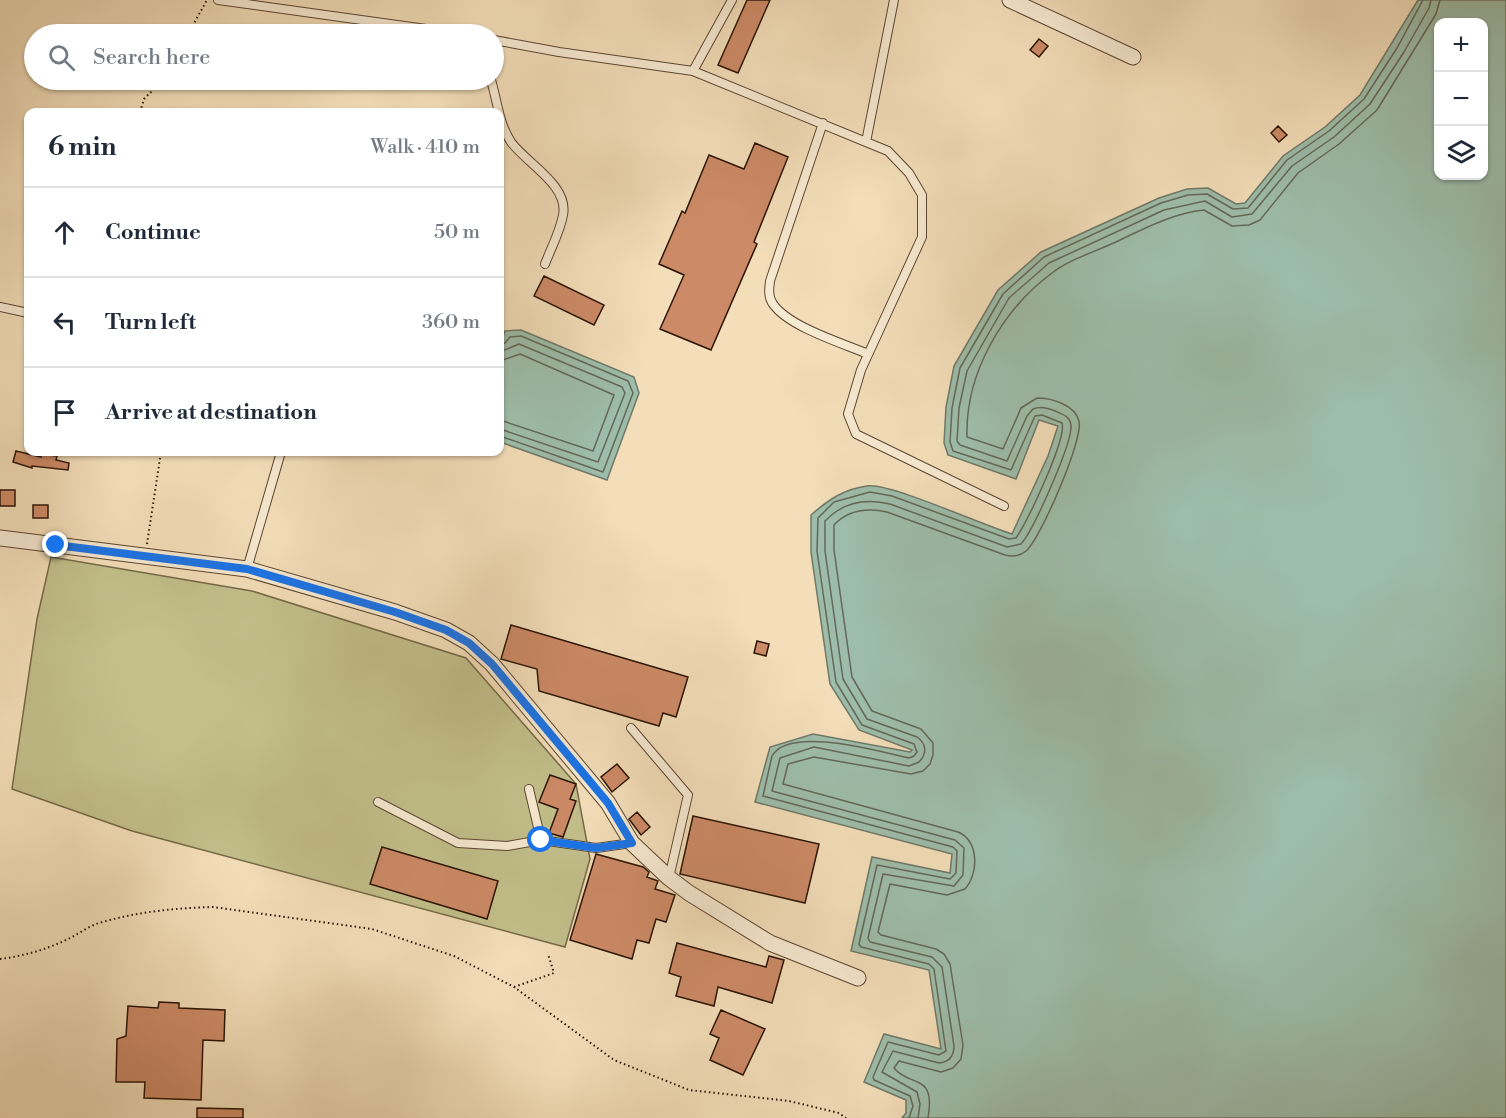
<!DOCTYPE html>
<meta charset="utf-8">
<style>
:root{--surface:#fff;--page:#f2f2f3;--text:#1f2937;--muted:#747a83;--line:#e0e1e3}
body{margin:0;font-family:"Libre Bodoni",serif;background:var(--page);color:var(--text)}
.controls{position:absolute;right:18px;top:18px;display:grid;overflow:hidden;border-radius:12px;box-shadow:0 2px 4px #0004}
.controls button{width:54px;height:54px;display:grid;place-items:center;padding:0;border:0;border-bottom:2px solid var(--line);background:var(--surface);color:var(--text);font:30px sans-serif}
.stop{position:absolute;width:18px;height:18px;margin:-14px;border:4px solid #1a73e8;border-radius:50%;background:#fff}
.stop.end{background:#1a73e8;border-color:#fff;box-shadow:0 2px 6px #0008}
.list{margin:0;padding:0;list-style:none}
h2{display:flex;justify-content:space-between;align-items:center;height:78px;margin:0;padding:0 24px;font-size:26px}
h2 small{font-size:20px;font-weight:400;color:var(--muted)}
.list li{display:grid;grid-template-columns:39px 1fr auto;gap:18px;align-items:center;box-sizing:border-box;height:90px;padding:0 24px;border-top:2px solid var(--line)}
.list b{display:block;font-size:22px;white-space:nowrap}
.list em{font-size:20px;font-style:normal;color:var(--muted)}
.icon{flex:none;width:33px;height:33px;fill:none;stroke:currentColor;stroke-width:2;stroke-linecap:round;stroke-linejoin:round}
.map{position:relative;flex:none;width:1506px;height:1118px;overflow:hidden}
.search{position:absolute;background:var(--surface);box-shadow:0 2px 4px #0004;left:24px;top:24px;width:480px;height:66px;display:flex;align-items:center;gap:15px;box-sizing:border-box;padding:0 21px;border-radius:33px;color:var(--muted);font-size:22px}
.panel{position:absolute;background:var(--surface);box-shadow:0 2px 4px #0004;left:24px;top:108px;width:480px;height:348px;border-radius:12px}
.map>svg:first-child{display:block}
.green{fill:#c2bf8b;stroke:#766948;stroke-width:1.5}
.water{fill:#9dbdaa;stroke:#6f7968;stroke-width:1.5;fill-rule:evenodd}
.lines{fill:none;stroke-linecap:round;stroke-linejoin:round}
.shore{stroke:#646857;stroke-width:1.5}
.building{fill:#cc8a66;stroke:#2a1304;stroke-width:1.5}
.lane-casing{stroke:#5c4631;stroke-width:10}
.street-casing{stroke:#5c4631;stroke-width:17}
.path{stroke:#2a1304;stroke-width:2;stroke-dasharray:1.5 3;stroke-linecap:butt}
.lane{stroke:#f7ead2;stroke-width:8}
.street{stroke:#f7ead2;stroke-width:15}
.route{stroke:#1a73e8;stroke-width:8}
</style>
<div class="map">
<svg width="1506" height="1118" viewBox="0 0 1506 1118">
<rect width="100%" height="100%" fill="#f3deb9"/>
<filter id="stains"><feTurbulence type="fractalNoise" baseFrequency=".00333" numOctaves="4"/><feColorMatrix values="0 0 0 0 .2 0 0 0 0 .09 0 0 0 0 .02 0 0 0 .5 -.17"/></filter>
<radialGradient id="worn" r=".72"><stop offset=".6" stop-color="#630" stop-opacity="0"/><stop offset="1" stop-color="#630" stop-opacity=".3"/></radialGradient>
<path class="green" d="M51 557 252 591 466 658 576 784 590 859 565 947 132 831 12 789 37 619Z"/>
<path class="water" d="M1418 0H1506V1118H902L906 1113V1100L864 1082 884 1034 941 1049 929 970 851 951 872 857 950 873 952 854 755 802 770 747 813 734 910 752 912 750 859 730 830 684 811 552V515C828 500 844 489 867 486 891 483 982 525 1012 534L1048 456 1058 426 1039 420 1016 479 948 455 944 443 946 407 954 366 998 290 1041 252 1159 198 1187 189 1208 188 1236 204 1245 203 1283 156 1325 127 1360 95ZM1438 22H1484V176H1438Z
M521 330 634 377 639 393 607 480 500 442V345L505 331Z"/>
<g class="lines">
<path class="shore" d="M500 344 505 343 510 337 521 336 628 381 633 393 603 472 500 436
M500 352 519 344 622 387 625 393 598 462 500 429
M500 361 520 354 614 395 593 451 500 420
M909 1118 913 1106 910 1096 874 1080 873 1077 888 1042 939 1055 946 1051 934 969 929 964 861 947 859 944 877 865 950 879 956 873 957 851 953 847 763 796 772 756C789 725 881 752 909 758L914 756 917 752 914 744 862 725 836 682 817 551 818 518 834 502 870 492 892 496 1009 539 1016 538C1027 522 1067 439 1062 423L1042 415 1035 416 1011 470 953 451 950 442 952 408 960 368 1003 294 1044 257 1161 203 1188 195 1207 194 1233 209 1248 208 1287 160 1329 131 1364 99 1397 48 1423 0
M918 1118 920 1104 917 1092 882 1072 893 1051 939 1063C949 1062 954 1056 954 1046L942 967 932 957 870 942 868 938 883 874 954 886 963 875 964 848 955 840 772 791 780 758 814 747 909 766 919 762C927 754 927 744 917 737L867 719 843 679 825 551V521C843 502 865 498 890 504L1007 547 1021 544C1033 531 1073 442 1071 425 1070 416 1062 414 1055 411 1047 408 1041 406 1033 409L1027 416 1007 461 960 445 957 441 959 408 967 371 1009 298 1049 263 1164 210 1205 201 1232 217 1252 214 1292 166 1334 137 1370 104 1404 52 1429 8 1431 0
M928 1118C936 1072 910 1088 894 1068L899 1061 941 1072 953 1068 961 1059 963 1045 950 964 944 954 936 949 881 935 878 932 890 884 947 895 965 889C979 873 979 841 958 832L783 784 788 764 814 757 911 774 923 771 930 764 933 755V743L921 729 872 711 852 677 834 550V525C848 510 868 508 887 512L1005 555C1012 557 1020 556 1026 551 1040 540 1084 438 1079 421 1075 405 1052 398 1037 398L1021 408 1003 449 967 437C965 374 1002 310 1052 273 1070 259 1097 251 1118 241 1145 228 1174 213 1204 210L1232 226 1249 225 1260 220 1298 173 1339 144 1377 110 1436 14 1440 0"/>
</g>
<path class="building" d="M747 0H770L738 73 718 65Z
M1039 39 1048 46 1039 57 1030 50Z
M1278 126 1287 135 1279 142 1271 133Z
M755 143 788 157 754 242 757 244 711 350 660 329 684 275 659 264 682 211 685 213 709 155 744 169Z
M544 276 604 305 594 325 534 296Z
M16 451 41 457V454L57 456 56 460 69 463 68 470 32 466V468L13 462Z
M0 490H15V506H0Z
M33 505H48V518H33Z
M511 625 688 677 676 717 663 713 659 726 539 691 537 669 501 659Z
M757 641 769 644 766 656 754 653Z
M617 764 629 778 612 792 601 777Z
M550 775 576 784 570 799 576 801 563 837 549 833 558 809 539 802Z
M637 812 650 827 641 835 629 819Z
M693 816 819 844 805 903 680 874Z
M382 847 498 881 487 919 370 884Z
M596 854 643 867 649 872 647 877 658 881 655 889 675 895 666 922 656 919 649 943 637 940 632 959 570 940Z
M677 943 766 967 769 956 784 960 772 1003 718 987 714 1006 676 996 681 977 669 973Z
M159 1002 179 1003V1008L225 1010 224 1041 203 1040 201 1100 144 1098 145 1082H116L117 1039 126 1036 128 1006 158 1008Z
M721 1010 765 1029 743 1075 710 1060 719 1038 710 1034Z
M197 1108 243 1109V1118H197Z"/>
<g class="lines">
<defs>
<path id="lane" d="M218 0 462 34
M494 40 559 52 693 71 888 151 909 173 922 195V237L861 370 848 414 856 434 1004 506
M693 71 732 0
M491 80C497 100 499 124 511 142 526 163 569 185 563 215 560 232 551 248 545 264
M823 123 770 281C769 289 768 297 773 304 789 327 842 343 868 354
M866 142 894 0
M0 307 28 313
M247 569 281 452
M631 728 688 795 669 878
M529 789 541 840 596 848 632 843
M378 802 458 843 507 846 541 840"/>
<path id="street" d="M1010 0 1133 57
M0 538 247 569 395 612 446 630 469 643 492 664 608 803 632 843 669 878 689 893 770 943 858 978"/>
</defs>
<use href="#lane" class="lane-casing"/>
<use href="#street" class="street-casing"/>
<path class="path" d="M188 34 207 0
M140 112 144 99 163 80
M147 544 161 452
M0 959C23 956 45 950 66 940 77 935 87 927 99 923 136 912 174 908 213 907L372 929 454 956 514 987 614 1060 689 1090 789 1101 839 1113 846 1118
M514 987 554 973 548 954"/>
<use href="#lane" class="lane"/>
<use href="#street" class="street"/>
</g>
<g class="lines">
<path class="route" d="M56 545 247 569 395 612 446 630 469 643 492 664 608 803 632 843 596 848 541 840"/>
</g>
<rect width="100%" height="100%" filter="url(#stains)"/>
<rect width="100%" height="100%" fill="url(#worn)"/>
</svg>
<div class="controls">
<button>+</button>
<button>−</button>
<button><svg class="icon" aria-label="layers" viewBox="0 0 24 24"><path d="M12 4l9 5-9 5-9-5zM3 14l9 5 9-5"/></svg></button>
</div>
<div class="stop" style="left:541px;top:840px"></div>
<div class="stop end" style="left:56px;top:545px"></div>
<div class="search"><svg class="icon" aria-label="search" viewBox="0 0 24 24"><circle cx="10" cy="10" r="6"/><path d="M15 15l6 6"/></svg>Search here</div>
<section class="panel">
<h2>6 min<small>Walk · 410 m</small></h2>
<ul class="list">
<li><svg class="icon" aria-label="ahead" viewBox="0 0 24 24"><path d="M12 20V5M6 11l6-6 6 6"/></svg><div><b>Continue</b></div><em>50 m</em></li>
<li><svg class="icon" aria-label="left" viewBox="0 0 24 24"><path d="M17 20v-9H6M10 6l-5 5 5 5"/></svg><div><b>Turn left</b></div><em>360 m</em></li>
<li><svg class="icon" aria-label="arrive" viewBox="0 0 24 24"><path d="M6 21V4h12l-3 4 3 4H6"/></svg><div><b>Arrive at destination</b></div></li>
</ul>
</section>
</div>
